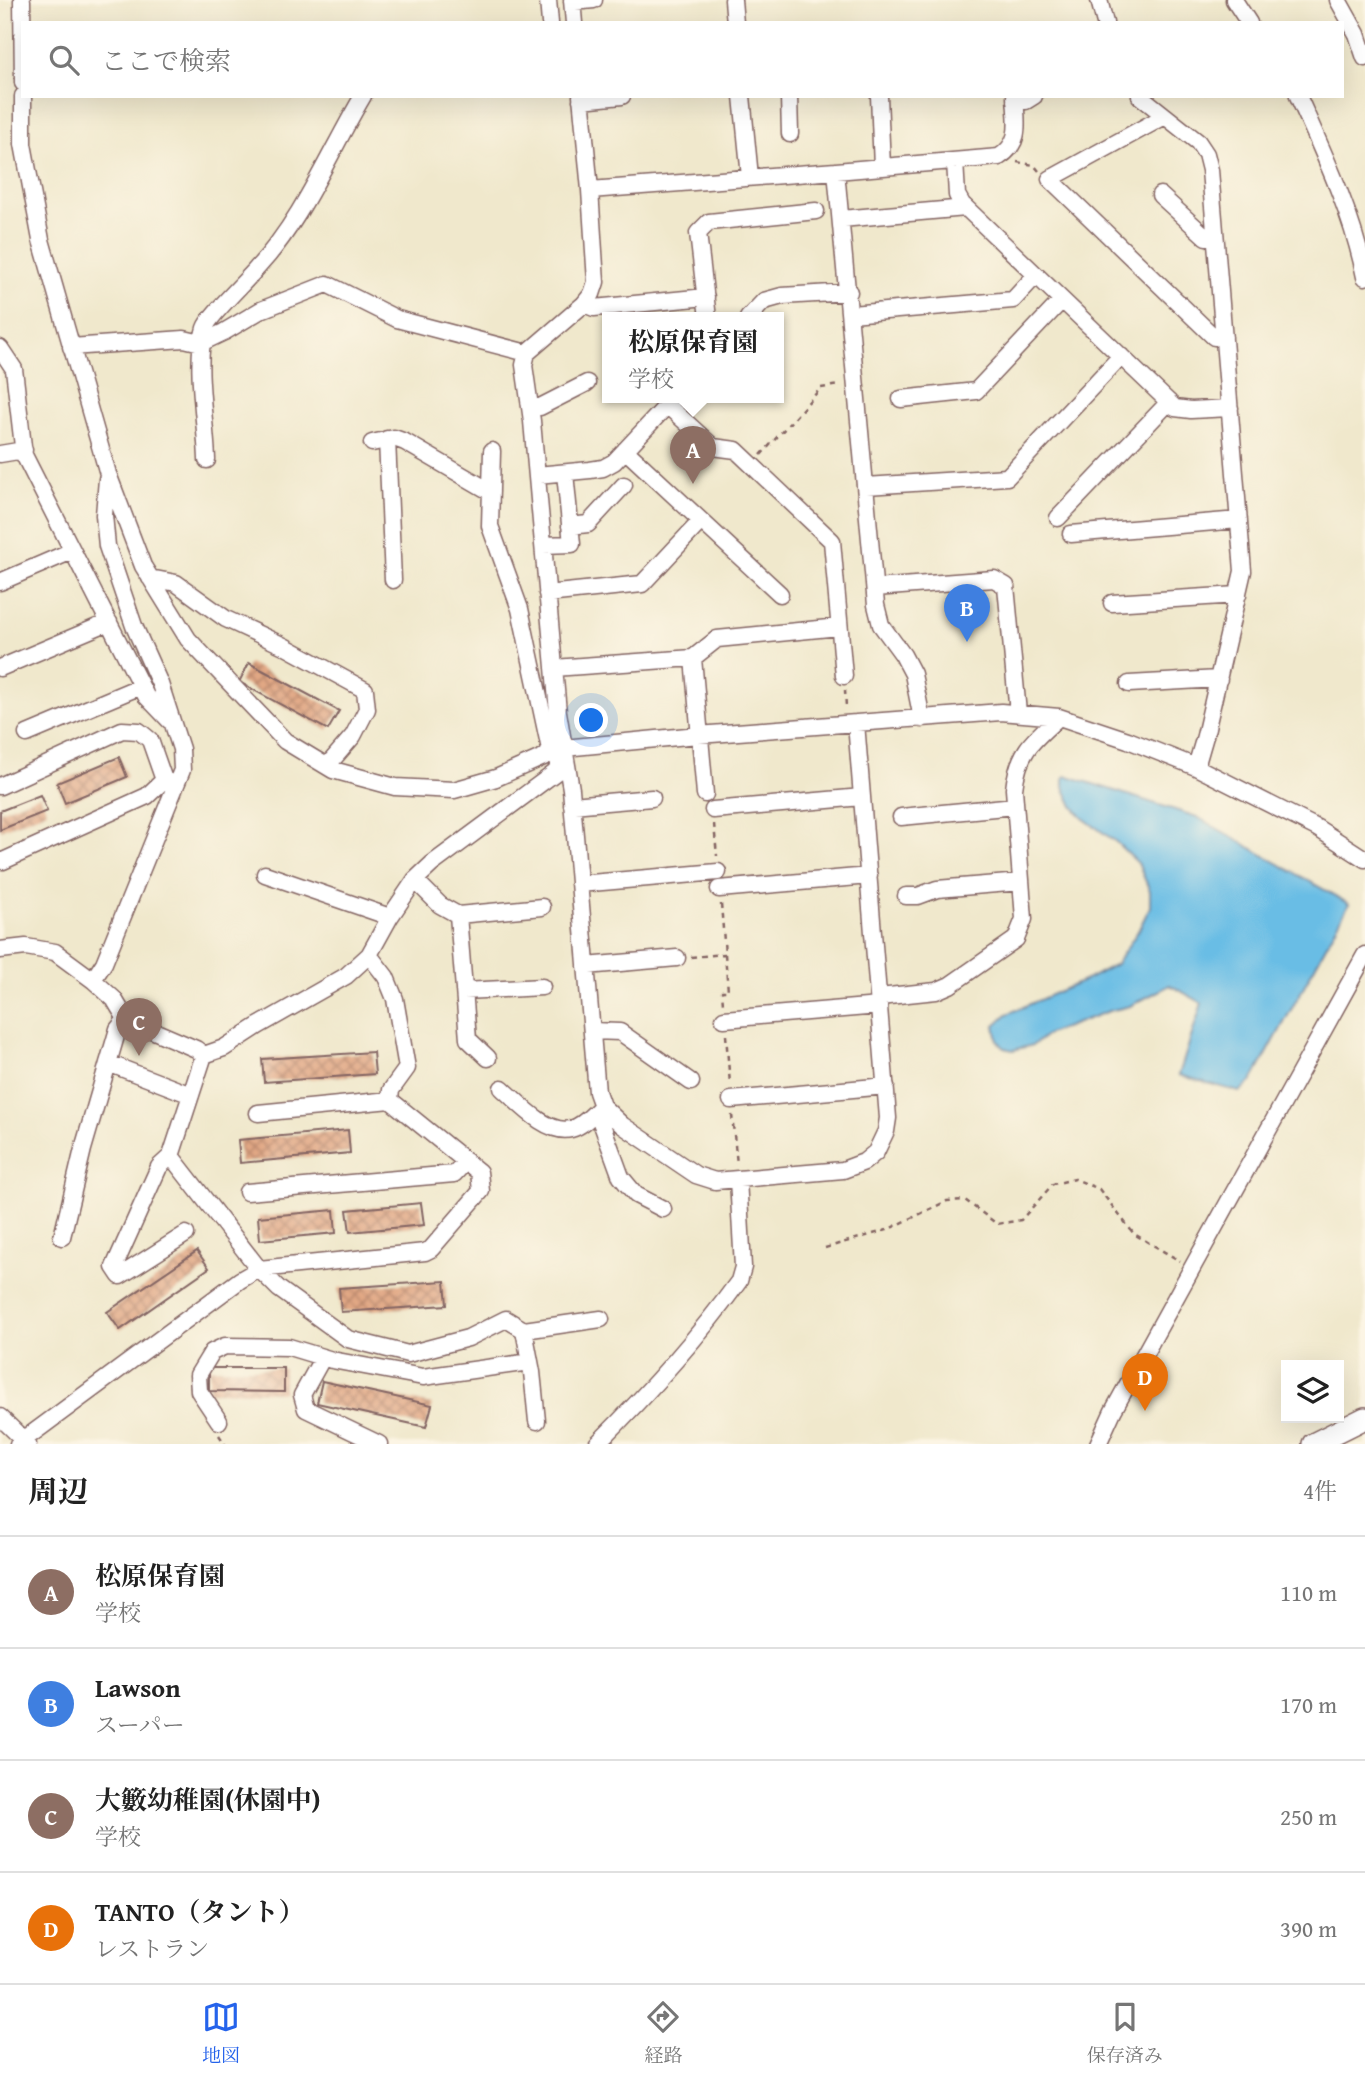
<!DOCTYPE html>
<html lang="ja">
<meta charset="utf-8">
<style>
:root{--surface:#fff;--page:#f2f2f2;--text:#222;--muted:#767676;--line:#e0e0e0;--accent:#2563eb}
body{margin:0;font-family:"Gentium Book Plus","Noto Serif JP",serif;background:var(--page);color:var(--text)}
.controls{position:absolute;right:21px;bottom:21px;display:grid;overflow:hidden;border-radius:0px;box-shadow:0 7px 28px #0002}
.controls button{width:63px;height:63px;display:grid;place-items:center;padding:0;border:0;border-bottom:2px solid var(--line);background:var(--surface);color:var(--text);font:35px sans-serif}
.you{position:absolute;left:592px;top:721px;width:24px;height:24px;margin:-18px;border:5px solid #fff;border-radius:50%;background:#1a73e8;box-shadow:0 0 0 10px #1a73e833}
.badge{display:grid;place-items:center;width:46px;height:46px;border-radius:50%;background:var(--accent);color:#fff;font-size:23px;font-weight:700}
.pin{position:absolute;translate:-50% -58px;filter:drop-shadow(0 2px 4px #0008)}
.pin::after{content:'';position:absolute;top:37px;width:24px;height:21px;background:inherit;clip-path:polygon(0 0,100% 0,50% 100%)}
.popup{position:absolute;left:602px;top:312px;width:182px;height:91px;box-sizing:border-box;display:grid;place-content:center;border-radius:0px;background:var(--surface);filter:drop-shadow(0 2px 5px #0005);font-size:23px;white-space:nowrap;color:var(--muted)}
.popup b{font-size:26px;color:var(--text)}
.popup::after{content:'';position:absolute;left:50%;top:100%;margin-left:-14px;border:14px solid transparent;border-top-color:var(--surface)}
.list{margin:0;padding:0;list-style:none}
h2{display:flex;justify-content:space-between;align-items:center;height:91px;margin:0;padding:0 28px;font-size:30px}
h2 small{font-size:23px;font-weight:400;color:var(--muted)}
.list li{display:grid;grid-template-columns:46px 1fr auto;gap:21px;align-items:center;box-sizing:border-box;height:112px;padding:0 28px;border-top:2px solid var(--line)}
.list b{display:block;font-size:26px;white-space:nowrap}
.list p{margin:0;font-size:23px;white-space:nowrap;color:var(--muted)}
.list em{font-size:23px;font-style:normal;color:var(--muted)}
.icon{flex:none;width:38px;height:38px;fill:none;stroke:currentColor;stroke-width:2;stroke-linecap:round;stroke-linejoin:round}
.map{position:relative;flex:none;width:1365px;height:1444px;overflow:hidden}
.search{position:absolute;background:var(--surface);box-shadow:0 7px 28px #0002;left:21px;right:21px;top:21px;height:77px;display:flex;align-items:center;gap:18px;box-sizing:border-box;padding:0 24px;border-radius:0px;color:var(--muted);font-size:26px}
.sheet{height:539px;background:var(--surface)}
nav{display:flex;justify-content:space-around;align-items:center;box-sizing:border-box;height:98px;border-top:2px solid var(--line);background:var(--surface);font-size:19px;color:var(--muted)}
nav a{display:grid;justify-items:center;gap:4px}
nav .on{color:var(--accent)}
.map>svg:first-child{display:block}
.water{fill:#69bde5;stroke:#5a6e88;stroke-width:2}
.building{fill:url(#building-cross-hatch)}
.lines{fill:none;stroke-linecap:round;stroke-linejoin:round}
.minor-casing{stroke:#846563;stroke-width:19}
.major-casing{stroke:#846563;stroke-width:24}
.path{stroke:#846563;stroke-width:2.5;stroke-dasharray:5 5;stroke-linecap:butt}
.minor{stroke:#fff;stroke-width:16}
.major{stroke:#fff;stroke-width:21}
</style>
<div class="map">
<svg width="1365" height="1444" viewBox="0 0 1365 1444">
<defs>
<pattern id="building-cross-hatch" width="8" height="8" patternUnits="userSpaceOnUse" patternTransform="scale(1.75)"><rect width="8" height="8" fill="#e1a784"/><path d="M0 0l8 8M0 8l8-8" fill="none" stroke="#b8876c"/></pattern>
</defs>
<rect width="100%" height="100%" fill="#fcf5e5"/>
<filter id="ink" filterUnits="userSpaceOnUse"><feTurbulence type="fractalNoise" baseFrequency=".0143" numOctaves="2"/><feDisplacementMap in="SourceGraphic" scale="14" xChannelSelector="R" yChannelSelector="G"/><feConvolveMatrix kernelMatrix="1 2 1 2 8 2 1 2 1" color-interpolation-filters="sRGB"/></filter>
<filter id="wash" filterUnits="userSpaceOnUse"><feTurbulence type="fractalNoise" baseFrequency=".00686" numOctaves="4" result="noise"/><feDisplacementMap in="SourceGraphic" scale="28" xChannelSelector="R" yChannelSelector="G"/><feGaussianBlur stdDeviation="1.57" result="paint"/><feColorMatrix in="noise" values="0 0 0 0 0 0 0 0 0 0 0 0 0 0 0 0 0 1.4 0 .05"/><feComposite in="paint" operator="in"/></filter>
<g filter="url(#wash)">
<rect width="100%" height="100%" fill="#f0e8cc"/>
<path class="water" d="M1068 776 1197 817 1349 904 1252 1081 1239 1092 1179 1075 1202 1003 1170 985 1130 1006 1109 1011 1048 1034 1033 1045 1013 1050 1004 1048 998 1041 995 1025 1007 1014 1088 979 1116 964 1138 931 1150 907V891L1138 863 1116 842 1083 818 1073 806 1064 787V777Z"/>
<g id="blocks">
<path class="building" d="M249 663 339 711 328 730 239 682Z
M119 757 127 777 65 803 57 783Z
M40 795 47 811 0 830V811Z
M373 1052 375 1074 264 1082 262 1059Z
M348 1130 350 1153 240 1163 238 1140Z
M421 1203 424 1225 350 1232 347 1210Z
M334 1210 336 1233 260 1240 258 1217Z
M197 1251 209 1268 120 1330 107 1312Z
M445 1281 447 1305 341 1312 339 1288Z
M209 1368H284V1392L209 1391Z
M322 1381 432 1405 426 1427 317 1403Z"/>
</g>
</g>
<g filter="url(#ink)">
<use href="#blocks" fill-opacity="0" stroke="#846563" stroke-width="2"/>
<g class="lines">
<defs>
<path id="minor" d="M22 0 23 83
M548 0 550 23
M572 0 574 23
M733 0 735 23
M1099 0 1105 23
M1234 0 1249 23
M1338 0 1357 34 1365 58
M572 2 594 0
M23 96V144L41 240 108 474 143 566 188 639 285 741 333 770 395 787 454 790 496 778 564 748 698 735 1001 712 1059 717 1128 740 1196 767 1317 828 1365 859
M581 96 590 190 596 282 592 294 584 304 527 353 524 365 532 421 558 712 571 789 597 1092 602 1106 622 1125 696 1175 715 1181 843 1170 864 1162 876 1152 886 1131 888 1118 856 723
M742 96 750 177
M789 96 790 134
M879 96 882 167
M1140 96 1198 142 1206 154 1210 170 1243 571 1205 736 1196 767
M1298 96C1324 154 1353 215 1365 277
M581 100 622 96
M1015 101H1026L1034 96
M1165 116 1050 179 1214 337H1224
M955 161 957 195 962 204 1175 408 1191 410 1230 408
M836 171 876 605 881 625 903 655 913 674 922 719
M590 190 836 171 999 157C1023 142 1016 121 1015 96
M1160 195 1206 237 1215 236
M841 219 966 208
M584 304 594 308 706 297
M851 314 1013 300 1036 275
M708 318 698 233 709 222 816 211
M748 318 764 301 782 296 849 292
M71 347 184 339 201 343 224 332 261 310 327 284 397 319 527 353
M0 348 14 369 24 455 146 696 170 721
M901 399 976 391 1062 300
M667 405 713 447 736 450 832 541 844 676
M530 407H540L587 383
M387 439 393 580
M372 443 394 438 405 442 491 492
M625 450 780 594
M492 451 490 526 520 609 551 754
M0 454 24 450
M207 460C206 421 194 363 205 328 209 316 247 280 257 268 303 219 329 153 363 96
M537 475 590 470 603 468 614 462 673 399
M866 486 1007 477 1121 356
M1058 518 1169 402
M570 526 588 524 624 485
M1071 534 1239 520
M543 545 572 544 565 473
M150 578 176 583 226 619 284 646 365 690 367 709 353 736 327 766
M0 582 72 551
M875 588 994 579 1006 586 1018 713
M547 594 642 584 701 521
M1112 603 1238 595
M693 658 705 794
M0 668 109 622
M554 668 693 658 717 639 839 627
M1129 684 1219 679
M27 734 141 686
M0 786 122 730 139 731 150 740 164 780 176 785
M572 805 652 798
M713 810 862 797
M901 817 1015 806
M3 861 147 796 164 780
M265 874 390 917
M415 880 440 905 458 915 542 907
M579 884 718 872
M719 889 869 876
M906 896H918L937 889 1021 882
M458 915 468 1039 488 1058
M0 950 26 947 55 952 93 980 114 999 126 1019 196 1049 204 1055
M369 955 386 977 395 999 407 1068 391 1090 390 1100
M586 966 677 958
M93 980 104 963 182 770 181 749 160 684 134 626 107 546 104 515 107 479
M464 991 542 987
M879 997 936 991 950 985 1016 939 1024 919 1014 789C1018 752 1032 741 1059 717
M724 1019 879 1006
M592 1031 620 1032 691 1082
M204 1055 171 1156 259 1269 279 1289 348 1339 408 1354 468 1338 506 1319 524 1330 532 1372 537 1421
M204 1055 224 1048 258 1026 346 976 369 955 390 917 415 880 432 864 556 772 564 751
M108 1063 191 1095
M502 1088C519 1103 547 1135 571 1129 583 1126 593 1114 602 1106
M731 1100 886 1086
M597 1111 621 1177 636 1195 663 1209
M171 1156 159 1167 114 1267 120 1276 186 1234
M247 1192 454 1174 466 1161
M62 1237 83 1149 118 1029 126 1019
M524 1330 601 1319
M323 1357 302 1395 306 1409 379 1444
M0 1417 28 1444
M219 1421 199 1391 198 1375 212 1352 225 1346 289 1347 332 1360 423 1377 530 1362
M18 1444 240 1280 259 1269 425 1252 431 1249 481 1191 479 1172 390 1100 258 1113
M597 1444C648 1393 697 1339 739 1281L743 1267 738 1179
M1098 1444 1113 1411 1365 955"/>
<path id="major" d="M1313 1444 1365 1418"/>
</defs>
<use href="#minor" class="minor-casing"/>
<use href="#major" class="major-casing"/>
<path class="path" d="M1017 162 1034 165 1039 171
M761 455 821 388 839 385
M845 690 846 707
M714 824 717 856
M721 904 728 991H722L723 1004
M691 957 725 954
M726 1035 730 1084
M732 1115 737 1164
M825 1248 887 1230 947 1201 965 1200 997 1224 1021 1220 1053 1184 1075 1179 1099 1189 1134 1234 1180 1261
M219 1435 225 1444"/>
<use href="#minor" class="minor"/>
<use href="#major" class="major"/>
</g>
</g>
</svg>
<div class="controls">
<button><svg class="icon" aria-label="layers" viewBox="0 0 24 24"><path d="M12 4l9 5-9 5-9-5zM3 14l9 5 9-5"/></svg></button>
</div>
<div class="you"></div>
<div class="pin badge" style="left:693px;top:484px;background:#8d6e63">A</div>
<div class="popup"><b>松原保育園</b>学校</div>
<div class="pin badge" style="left:967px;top:642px;background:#3f7fe0">B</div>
<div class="pin badge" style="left:139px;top:1056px;background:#8d6e63">C</div>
<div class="pin badge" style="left:1145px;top:1411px;background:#e8710a">D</div>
<div class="search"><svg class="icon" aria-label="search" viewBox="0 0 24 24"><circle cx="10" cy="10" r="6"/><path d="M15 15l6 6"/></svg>ここで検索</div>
</div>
<section class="sheet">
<h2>周辺<small>4件</small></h2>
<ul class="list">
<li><span class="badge" style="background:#8d6e63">A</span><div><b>松原保育園</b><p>学校</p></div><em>110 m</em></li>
<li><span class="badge" style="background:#3f7fe0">B</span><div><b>Lawson</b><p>スーパー</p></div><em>170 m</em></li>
<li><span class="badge" style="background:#8d6e63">C</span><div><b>大籔幼稚園(休園中)</b><p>学校</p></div><em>250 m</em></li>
<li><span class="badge" style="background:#e8710a">D</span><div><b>TANTO（タント）</b><p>レストラン</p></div><em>390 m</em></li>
</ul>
</section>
<nav>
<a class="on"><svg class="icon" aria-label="map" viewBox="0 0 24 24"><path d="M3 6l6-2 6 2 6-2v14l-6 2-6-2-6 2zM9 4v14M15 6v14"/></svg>地図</a>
<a><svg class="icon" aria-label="directions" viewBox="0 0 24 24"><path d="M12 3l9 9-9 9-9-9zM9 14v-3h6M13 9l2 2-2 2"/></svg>経路</a>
<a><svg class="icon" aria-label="saved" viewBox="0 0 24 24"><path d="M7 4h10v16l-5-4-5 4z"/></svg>保存済み</a>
</nav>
